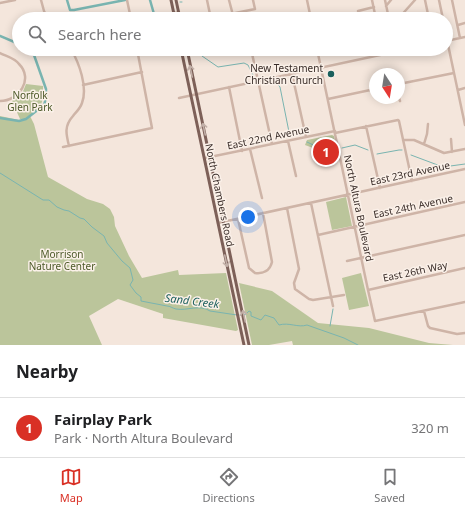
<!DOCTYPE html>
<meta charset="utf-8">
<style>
:root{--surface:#fff;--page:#f6f6f6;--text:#202124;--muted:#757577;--line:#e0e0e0;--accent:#d93025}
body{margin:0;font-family:"Noto Sans",sans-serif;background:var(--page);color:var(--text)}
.compass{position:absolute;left:369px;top:68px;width:36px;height:36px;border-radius:50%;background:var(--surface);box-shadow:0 2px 10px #0003;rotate:168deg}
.you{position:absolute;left:248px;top:217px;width:14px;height:14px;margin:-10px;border:3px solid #fff;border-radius:50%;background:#1a73e8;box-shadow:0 0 0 6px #1a73e833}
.badge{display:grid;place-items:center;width:26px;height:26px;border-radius:50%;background:var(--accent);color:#fff;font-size:13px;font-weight:700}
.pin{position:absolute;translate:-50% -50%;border:2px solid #fff;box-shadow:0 1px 4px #0006}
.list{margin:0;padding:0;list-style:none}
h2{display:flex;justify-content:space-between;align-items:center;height:52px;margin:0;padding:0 16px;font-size:17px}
h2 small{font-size:13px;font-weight:400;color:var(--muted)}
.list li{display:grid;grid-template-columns:26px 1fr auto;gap:12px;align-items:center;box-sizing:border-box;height:60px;padding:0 16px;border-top:1px solid var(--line)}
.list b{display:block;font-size:15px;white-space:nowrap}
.list p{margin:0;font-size:13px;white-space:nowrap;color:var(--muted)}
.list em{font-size:13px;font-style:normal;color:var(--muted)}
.icon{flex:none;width:22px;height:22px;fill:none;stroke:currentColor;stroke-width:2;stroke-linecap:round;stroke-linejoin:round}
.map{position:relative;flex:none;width:465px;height:345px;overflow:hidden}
.search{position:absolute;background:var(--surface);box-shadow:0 2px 10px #0003;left:12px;right:12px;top:12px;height:44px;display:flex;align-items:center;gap:10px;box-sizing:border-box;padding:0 14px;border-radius:22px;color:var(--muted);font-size:15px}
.sheet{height:112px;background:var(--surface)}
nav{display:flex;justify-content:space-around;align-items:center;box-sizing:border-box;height:56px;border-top:1px solid var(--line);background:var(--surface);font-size:11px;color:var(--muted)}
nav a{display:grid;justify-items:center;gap:2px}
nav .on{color:var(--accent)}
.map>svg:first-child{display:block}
.green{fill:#bbc59b}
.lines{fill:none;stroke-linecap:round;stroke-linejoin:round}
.stream{stroke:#79b4b0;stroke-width:1}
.canal{stroke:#79b4b0;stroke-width:2.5}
.minor{stroke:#ceb4a7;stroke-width:2.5}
.major{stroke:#7d6058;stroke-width:3}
.oneway{stroke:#c2b0a8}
.poi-dot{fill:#1a5f5c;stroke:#fbf1e9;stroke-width:1.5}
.labels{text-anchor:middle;stroke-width:3;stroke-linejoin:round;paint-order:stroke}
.poi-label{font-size:10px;fill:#392c28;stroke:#fbf1e9;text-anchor:end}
.park-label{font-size:10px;fill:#4d5a29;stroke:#fbf1e9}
.street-label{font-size:10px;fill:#392c28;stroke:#fbf1e9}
.water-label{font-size:11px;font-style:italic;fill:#1a5f5c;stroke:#fbf1e9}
</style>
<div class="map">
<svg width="465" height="345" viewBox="0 0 465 345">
<rect width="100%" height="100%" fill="#f4e6dc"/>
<path class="green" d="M26 84 43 86C43 104 43 105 30 116L34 124 48 177 87 199 103 204 110 209 114 217 115 226 129 256 142 278 178 270 179 275 226 273 238 330 236 331 163 318V314L118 299 89 316 102 345H0V116L19 120 27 119H20L12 101 22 94Z
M332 135 334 136 338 157 316 162 313 148 305 145 307 140Z
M346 197 352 226 332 230 326 202Z
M361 273 369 306 349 310 342 278Z
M239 283 272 291 318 323 369 328 429 343 453 345H293L292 341 269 345H252Z"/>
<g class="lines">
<path class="stream" d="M180 2H182
M202 56 218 67 244 63 248 65 254 77
M276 82 280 87 289 132 294 136
M307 142 322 149H336
M342 148 355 145 368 150
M377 154 399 150H402
M411 155 443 167 465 164
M0 173 43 200H49L57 207 64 210 69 211 80 218 84 219 92 227 104 236 107 243 122 261 130 268 133 280 130 285 136 293 141 297V301C150 303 158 304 167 306 170 306 172 308 176 309 187 311 200 304 210 311L237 315
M240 315 246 314 249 311 251 312V316L261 320 265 315 274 318 279 325C289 322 298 328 307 325L344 338 358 345
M330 326 333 309"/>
<path class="canal" d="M67 0 70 10H74L125 0
M150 0 154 14
M0 36 19 44
M0 118 19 121 26 119 44 105 46 98V89L34 55 28 49"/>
<path class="minor" d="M41 0 44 11 48 19
M127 0 131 19
M207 0 211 19
M229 0 234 19
M307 0 311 19
M372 0 376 19
M385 0 389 19
M425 0 429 19
M439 0 443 19
M452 0 460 38
M0 3 15 0
M386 6 391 0
M358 11 374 7
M211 18 255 9 253 0
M147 19 179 12
M317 19 328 17
M398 19 415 0
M458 25 465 23
M446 35 465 125
M446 41 465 37
M222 49 223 50
M251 49 272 144
M317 49 368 290 375 321 465 302
M317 50 322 49
M0 53C6 56 15 58 19 64 34 79 19 101 0 101
M292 74 306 137
M399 84 454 73
M83 85 142 72
M229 87 242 151
M458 90 465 88
M179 98 408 49
M399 98 400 101
M328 99 375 89
M366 126 380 188
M335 133 398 120 399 121 412 181
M451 139 452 152
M403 140H414L444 153 465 149
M288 141 296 176
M424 144 427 134 428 124
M69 146C66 134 64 126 73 116 76 112 80 109 82 103 88 87 79 63 71 49
M63 147 152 128 137 49
M250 149 262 198
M205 158 335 131
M311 203 333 306
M287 208 299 269 294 283 295 289 309 299 313 300 344 295
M238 219 249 268 255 273C263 274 270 271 272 262L263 213
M218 223 465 169
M318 235 465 202
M347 261 465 235
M368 290 465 268
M424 311 428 326 430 328 457 334 465 333"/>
<path class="major" d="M171 0 175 19
M176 0 180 19
M181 49 244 345
M187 49 249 345"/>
</g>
<defs><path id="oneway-shaft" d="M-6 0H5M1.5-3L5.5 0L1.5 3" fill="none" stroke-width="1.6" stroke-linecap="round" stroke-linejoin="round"/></defs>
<g class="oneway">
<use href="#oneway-shaft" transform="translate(191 71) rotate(-102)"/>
<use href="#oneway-shaft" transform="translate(204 129) rotate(-102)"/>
<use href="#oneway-shaft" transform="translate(226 261) rotate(78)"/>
<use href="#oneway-shaft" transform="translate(244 316) rotate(-102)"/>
</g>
<circle class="poi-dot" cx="331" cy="74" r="4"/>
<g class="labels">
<g class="poi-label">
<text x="323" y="72">New Testament<tspan x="323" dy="12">Christian Church</tspan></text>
</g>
<g class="park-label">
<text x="30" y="99">Norfolk<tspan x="30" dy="12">Glen Park</tspan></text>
<text x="62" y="258">Morrison<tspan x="62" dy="12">Nature Center</tspan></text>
</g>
<g class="street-label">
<text transform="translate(268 137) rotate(-12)" y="4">East 22nd Avenue</text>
<text transform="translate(410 173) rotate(-12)" y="4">East 23rd Avenue</text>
<text transform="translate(220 195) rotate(78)" y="4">North Chambers Road</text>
<text transform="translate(413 206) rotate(-12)" y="4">East 24th Avenue</text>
<text transform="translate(359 208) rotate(78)" y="4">North Altura Boulevard</text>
<text transform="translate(415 271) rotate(-12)" y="4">East 26th Way</text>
</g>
<g class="water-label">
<text transform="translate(192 301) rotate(7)" y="4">Sand Creek</text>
</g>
</g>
</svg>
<svg class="compass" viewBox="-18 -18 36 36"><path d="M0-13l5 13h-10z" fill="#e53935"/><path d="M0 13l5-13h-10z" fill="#757577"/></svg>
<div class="you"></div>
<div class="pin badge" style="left:326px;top:152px">1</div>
<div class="search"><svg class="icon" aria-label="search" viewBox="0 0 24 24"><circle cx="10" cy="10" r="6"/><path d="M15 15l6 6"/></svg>Search here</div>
</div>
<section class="sheet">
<h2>Nearby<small></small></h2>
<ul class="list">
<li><span class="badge">1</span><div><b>Fairplay Park</b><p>Park · North Altura Boulevard</p></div><em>320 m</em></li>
</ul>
</section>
<nav>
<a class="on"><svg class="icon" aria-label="map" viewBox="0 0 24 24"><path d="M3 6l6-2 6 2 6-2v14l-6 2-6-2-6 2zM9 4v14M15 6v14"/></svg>Map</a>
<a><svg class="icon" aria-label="directions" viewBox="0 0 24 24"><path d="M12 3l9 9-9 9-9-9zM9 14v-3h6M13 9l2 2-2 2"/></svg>Directions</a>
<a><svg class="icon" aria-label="saved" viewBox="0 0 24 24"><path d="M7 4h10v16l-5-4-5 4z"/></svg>Saved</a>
</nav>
